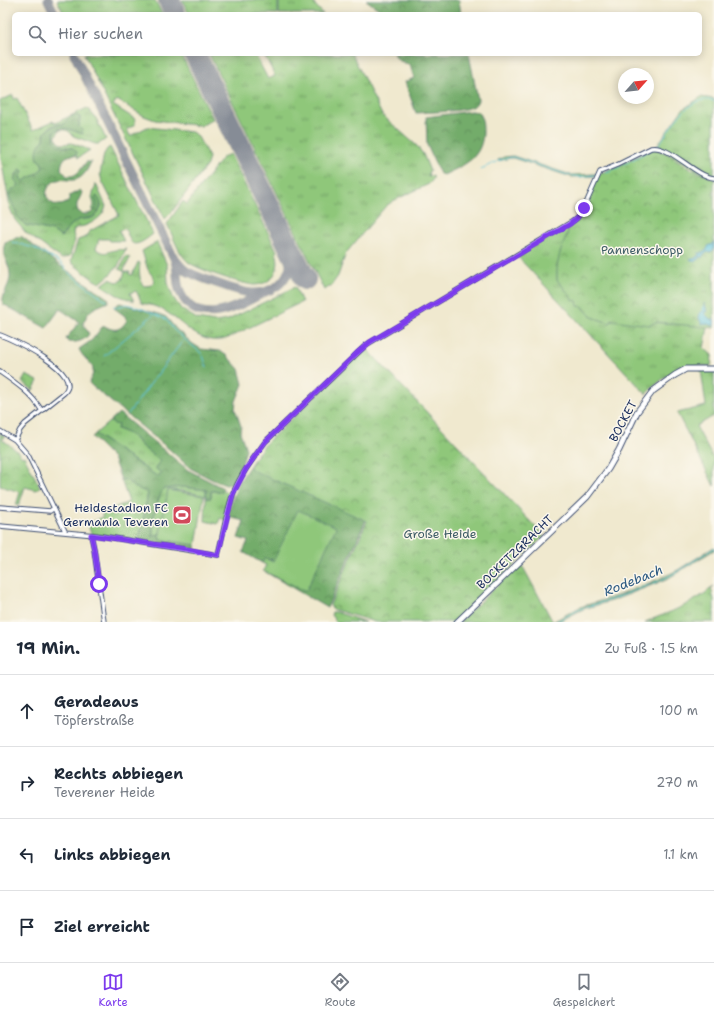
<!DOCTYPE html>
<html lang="de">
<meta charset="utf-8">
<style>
:root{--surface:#fff;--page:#f6f6f7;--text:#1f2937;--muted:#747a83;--line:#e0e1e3;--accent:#7c3aed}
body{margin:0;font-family:"Shantell Sans",sans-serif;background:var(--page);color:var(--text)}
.compass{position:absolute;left:618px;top:68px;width:36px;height:36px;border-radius:50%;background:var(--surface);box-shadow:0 2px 10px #0003;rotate:63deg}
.stop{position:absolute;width:12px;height:12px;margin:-9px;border:3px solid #7c3aed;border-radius:50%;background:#fff}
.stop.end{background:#7c3aed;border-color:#fff;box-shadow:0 1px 4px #0008}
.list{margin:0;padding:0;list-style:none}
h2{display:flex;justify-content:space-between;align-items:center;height:52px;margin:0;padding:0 16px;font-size:17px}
h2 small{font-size:13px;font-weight:400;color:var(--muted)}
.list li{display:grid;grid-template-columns:26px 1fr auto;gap:12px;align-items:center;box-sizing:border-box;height:72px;padding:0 16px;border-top:1px solid var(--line)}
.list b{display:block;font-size:15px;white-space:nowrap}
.list p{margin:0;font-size:13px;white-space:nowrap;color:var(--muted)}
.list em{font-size:13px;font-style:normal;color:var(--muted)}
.icon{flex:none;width:22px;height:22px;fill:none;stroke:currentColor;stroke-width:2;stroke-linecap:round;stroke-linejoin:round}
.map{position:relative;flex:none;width:714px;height:622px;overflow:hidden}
.search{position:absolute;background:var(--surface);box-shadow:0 2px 10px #0003;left:12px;right:12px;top:12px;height:44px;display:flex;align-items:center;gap:10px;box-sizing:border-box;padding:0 14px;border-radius:6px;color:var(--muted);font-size:15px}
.sheet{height:340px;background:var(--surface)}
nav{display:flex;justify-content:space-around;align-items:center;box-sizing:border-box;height:56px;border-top:1px solid var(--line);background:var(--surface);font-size:11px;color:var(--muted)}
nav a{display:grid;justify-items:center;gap:2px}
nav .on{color:var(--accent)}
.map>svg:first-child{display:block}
.grass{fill:url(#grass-tufts);stroke:#557b6c}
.forest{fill:url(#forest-crowns);stroke:#476e64}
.park{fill:url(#park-crowns);stroke:#557b6c}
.pitch{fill:#8fc77a;stroke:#557b6c}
.water{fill:url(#water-ripples);stroke:#3d7a9d}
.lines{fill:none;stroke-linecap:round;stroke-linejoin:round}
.stream{stroke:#5fc5dc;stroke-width:1}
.taxiway{stroke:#868c96;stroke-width:9}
.runway{stroke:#868c96;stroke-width:22}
.street-casing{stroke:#3b4b6f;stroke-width:5.5}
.secondary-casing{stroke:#3b4b6f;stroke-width:7}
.street{stroke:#fff;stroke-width:3.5}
.secondary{stroke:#fff;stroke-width:5}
.route{stroke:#7c3aed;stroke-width:5}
.labels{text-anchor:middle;stroke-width:3;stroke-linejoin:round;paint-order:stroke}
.park-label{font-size:12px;fill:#3e5d66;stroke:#fbf7ec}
.street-label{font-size:12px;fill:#1b2f5e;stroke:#fbf7ec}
.poi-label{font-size:12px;fill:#1b2f5e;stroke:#fbf7ec;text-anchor:end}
.water-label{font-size:13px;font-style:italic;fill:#2f5c84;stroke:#fbf7ec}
</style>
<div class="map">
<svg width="714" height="622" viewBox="0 0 714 622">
<defs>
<pattern id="grass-tufts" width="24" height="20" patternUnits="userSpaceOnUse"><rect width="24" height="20" fill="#8fc77a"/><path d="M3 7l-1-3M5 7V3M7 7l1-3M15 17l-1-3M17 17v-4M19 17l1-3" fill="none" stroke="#74a267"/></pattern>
<pattern id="forest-crowns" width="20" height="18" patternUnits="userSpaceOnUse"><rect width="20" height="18" fill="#73ac6a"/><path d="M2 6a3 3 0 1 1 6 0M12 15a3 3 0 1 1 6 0" fill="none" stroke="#5e8c5a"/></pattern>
<pattern id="park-crowns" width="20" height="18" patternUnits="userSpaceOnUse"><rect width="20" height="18" fill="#8fc77a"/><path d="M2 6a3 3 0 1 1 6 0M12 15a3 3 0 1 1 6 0" fill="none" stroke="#74a267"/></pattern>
<pattern id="water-ripples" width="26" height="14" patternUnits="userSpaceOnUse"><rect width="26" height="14" fill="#5fc5dc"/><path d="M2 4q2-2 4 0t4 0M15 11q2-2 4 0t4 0" fill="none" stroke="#4ea0b6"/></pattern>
</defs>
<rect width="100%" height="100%" fill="#fbf7ec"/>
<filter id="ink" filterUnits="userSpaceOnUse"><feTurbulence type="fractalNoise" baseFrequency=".025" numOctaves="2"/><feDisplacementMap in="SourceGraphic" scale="8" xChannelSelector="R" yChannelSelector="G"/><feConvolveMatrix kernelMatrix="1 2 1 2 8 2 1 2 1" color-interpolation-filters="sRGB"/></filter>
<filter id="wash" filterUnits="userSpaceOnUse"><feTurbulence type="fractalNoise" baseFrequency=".012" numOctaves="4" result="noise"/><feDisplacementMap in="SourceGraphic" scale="16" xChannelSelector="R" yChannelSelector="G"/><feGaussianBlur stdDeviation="0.9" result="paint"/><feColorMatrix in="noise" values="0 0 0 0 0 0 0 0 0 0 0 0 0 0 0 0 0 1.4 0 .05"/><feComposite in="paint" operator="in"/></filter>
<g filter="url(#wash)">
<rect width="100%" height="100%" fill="#f0e9cf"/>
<path class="grass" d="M57 0H155L162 14H64Z
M182 0H278V14H189Z
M279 0H311L323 14H279Z
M84 54H181L213 119 201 126 155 120 144 116 117 100 113 105 135 119V125L127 129 130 136 147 127 192 132 198 137 209 157 207 165 171 213 165 219Z
M209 54H255L268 79 275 76 264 54H352L382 115 417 146 423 154 430 171 428 172 430 177 428 176V177L433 176C434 179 431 182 429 184L393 201 385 207 346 253 338 276 331 286 324 290Z
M13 95 14 99 17 98 33 130 53 121 55 123 87 108 96 118 106 139 99 144H95L73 136C70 131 66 129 60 130L56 135V138L60 144 72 143 90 150 78 158 76 155 77 152 68 147H62L57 145 54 139V132C64 124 72 131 83 134L79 127 80 117 65 124H57L49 128 45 132 41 162 43 167C39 174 31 176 24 181L20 178 23 171 20 169 16 175 15 179 20 185 10 192 25 225 53 231 61 237C66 232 70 224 77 221 80 219 82 220 86 219 95 219 99 213 101 205L97 202V206L95 210 92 211 94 205 92 197 96 184 106 206C104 215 96 221 87 225 83 227 79 226 74 229L73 234 75 240 70 256 62 259 26 233 15 220 10 208 0 153V101Z
M701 97 714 99V177L704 174 657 146 682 110Z
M110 147 153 234C148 238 134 250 130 240 128 236 127 232 125 228L119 231 124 241H110L109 239H99L96 249C106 255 106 252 115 250 118 249 123 250 126 249L117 268H115L111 274 100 283 94 280 73 264 71 261 78 240 86 237 90 231 119 215 102 181 100 174 104 154 107 149Z
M230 154 277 251 276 252C282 268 273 284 255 285 244 285 196 269 188 262 178 253 173 236 167 224L183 201 187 204 222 158Z
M513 156 571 175 596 174 595 176 571 177 513 158H510L498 161V160L504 157Z
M571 224C564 243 557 260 557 280L565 289V290L585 307 592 317 610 323 612 320 700 325 708 327 704 348 712 355 711 366C704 366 696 365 689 366 673 369 657 383 646 394L517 256Z
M157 242 167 265 168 283 173 297 181 309 197 319 215 322 228 320 295 287 302 302 228 338C200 348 184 322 163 310 157 306 149 305 142 303L136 291 130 293 134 301 117 295 103 286V284L110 279 117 282 122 280 125 272 119 269 126 256 130 258 124 270 126 272H130L129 274 132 275 138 262 140 263C139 269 139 282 144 286L152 285C157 277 149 274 147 267 145 262 144 256 142 251Z
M701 370 714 371V416L696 426 714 460V486L677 413 706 406Z
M112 421 118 425 117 429C125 432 136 436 139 444L160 461 161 473 158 477 95 434 109 422Z
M121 480H126L134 487 148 492 139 540 91 534 88 524 103 517 101 513 129 502Z
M183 487 206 490V496L183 491 168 490 160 533 153 537C152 521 156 504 162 489Z
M222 490 232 495 225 520 220 518 218 524 205 521 206 498H211V491H222Z
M521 565 524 569 553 622H459L518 566Z
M714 586 711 588 714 600V622H645C670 612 694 604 714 586Z
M332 612H336L365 622H336L331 615Z"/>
<path class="forest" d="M366 0H459L461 14H386Z
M394 54H469L478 100C477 103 475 106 472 107 459 112 430 112 416 113L405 82 414 78 410 65 398 60Z
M471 111 479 112C483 119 483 126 483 134 481 159 464 165 444 175L440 174 427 145 426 117Z
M77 115 80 117 79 127 82 130 83 134C73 131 63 124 54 132 54 149 61 145 73 148L77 152 76 155C65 155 62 159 61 169L67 176C77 177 80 170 86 162H91C78 194 63 171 51 184 38 198 56 212 69 201V196L80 190 82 192C81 197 78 200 77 204 74 221 105 215 94 198L97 196C100 200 102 203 100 208 95 223 86 215 77 221 70 224 66 232 61 237L53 231 25 225 17 216 9 195 10 192 19 185 14 179 20 169 23 171 20 178 24 181C31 176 39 174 43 167L41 162 38 160C36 153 37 144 44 140L45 132C50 126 56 125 64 124 67 118 71 116 77 115Z
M21 236 58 264 109 299 108 302C93 309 91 307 83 323L89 334C85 341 76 343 68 342L66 339 79 322 60 309 46 328 3 304C1 292 11 286 10 274 9 260 0 257 5 242Z
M120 303 159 314 166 317 176 329 193 344 201 349 220 351 227 356 239 369 243 384 236 401 235 409 241 426 240 432 246 449 242 464 231 484 226 485 213 480 190 468 169 449 92 386 89 383C100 362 86 365 79 349L92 340 102 327 105 326C115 332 121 330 127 320L125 316 114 308 116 305Z
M119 413 188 470 223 488 222 491H211V498H206V490L183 487 163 489C156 503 152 521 153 537L160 533 159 539 196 545 195 549 139 540 148 493 134 487 126 480H121L113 458 92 437 95 434 158 477 161 473 155 468 160 461 139 444C136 436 125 432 117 429L118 425 114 424 112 422H109Z
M258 453 368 515 327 608 267 573 266 572 306 591 271 561 272 558 270 560 265 558 262 563 243 552 248 541 238 538 244 521 228 517 234 495 239 482Z
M714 547V550L667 579 614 600 583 609 558 622 554 621 580 607 617 596 659 579 678 570Z"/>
<path class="park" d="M654 148 666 153 693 170 714 179V328L656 322 649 325 612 320 610 323 592 317 584 309V307L578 306 577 301 572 300 570 295 565 290V289L557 280V267L560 253 571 224 578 218 599 174Z
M366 348 544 536 454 622H375L332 609 330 605 367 521 252 470 250 466 265 444 327 386 359 353Z
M26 375 38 381 33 390 22 382Z
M0 433 5 436 2 439 17 451 22 457 24 456 40 487 36 490 25 487 19 505H16L20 492 0 486Z"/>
<path class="pitch" d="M168 490 204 496 196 545 159 539Z
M298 510 336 527 306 591 263 571 266 565 262 563 265 558 273 562Z"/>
<path class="water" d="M714 242V249L710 253 708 252 703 255 702 258 700 256 698 260 697 259 695 262 690 259 691 258 695 259 697 256 698 257 699 253H702V252L706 251 709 245H712Z
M704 303 705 304 707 312 704 313 710 319 714 320V325L711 326V325L704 323 702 324 699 318 700 312 703 311 702 308 704 306Z"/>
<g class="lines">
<path class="stream" d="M658 146C670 129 688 93 714 101
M498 161 508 158 513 157 568 175 580 177 596 175
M481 169 496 162
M603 173 617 168 652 149
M12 242 34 248 60 262 70 274 107 301
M114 306 117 307 127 304 143 309 166 319 174 330 200 352 203 356 207 367
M104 356 153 315
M128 414 184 339
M556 622 580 609 616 598 659 581 675 573 714 548"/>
<path class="taxiway" d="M48 0 55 14
M74 54 174 258C179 270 175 283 181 294 200 332 243 303 269 290
M175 259C178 263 181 267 185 270 194 276 242 293 252 293 280 294 296 272 289 246"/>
<path class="runway" d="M169 0 175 14
M195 54 305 279"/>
</g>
</g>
<g filter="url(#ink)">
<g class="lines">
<defs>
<path id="street" d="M0 335C14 340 85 373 64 393L25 424 20 430 15 440
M0 372C16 383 32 394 42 411
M0 431 15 440 28 455 65 531
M0 507 50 511 54 508
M0 526 95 535 218 555C223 535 226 513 233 494 240 475 253 459 265 442L366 345 573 221 577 218 584 208 600 172 617 165 651 148C669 144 694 176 714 178
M91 535 94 549 104 622"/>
<path id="secondary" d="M457 622 587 497 608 469 619 450 637 412 653 391 675 375 686 369H714"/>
</defs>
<use href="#street" class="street-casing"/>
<use href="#secondary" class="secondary-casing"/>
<use href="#street" class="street"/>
<use href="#secondary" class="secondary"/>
</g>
</g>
<g class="lines" filter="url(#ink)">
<path class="route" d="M99 584 94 549 91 535 186 549 218 555 233 494 246 469 265 442 357 353 370 342 570 224 577 218 584 208"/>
</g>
<defs>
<symbol id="stadium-square" viewBox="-11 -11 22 22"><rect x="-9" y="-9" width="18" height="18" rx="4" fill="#d1495b" stroke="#fbf7ec"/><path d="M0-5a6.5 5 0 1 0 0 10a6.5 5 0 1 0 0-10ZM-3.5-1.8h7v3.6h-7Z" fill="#fff"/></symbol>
</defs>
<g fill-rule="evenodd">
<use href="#stadium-square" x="171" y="504" width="22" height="22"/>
</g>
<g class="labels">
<g class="park-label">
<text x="642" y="254">Pannenschopp</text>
<text x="440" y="538">Große Heide</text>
</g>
<g class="street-label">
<text transform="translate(623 421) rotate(-62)" y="4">BOCKET</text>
<text transform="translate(515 552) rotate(-44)" y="4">BOCKETZGRACHT</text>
</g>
<g class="poi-label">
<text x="168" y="512">Heidestadion FC<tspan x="168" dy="14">Germania Teveren</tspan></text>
</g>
<g class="water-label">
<text transform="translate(633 580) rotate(-22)" y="5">Rodebach</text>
</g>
</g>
</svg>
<svg class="compass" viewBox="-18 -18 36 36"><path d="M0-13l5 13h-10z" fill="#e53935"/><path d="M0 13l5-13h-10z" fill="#747a83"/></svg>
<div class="stop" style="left:99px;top:584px"></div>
<div class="stop end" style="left:584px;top:208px"></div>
<div class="search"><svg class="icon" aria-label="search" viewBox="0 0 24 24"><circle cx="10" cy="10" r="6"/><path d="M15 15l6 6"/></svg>Hier suchen</div>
</div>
<section class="sheet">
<h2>19 Min.<small>Zu Fuß · 1.5 km</small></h2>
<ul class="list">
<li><svg class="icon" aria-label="ahead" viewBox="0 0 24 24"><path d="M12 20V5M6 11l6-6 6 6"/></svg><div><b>Geradeaus</b><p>Töpferstraße</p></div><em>100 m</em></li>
<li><svg class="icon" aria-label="right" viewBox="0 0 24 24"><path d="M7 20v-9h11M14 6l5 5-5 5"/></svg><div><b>Rechts abbiegen</b><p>Teverener Heide</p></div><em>270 m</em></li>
<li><svg class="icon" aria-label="left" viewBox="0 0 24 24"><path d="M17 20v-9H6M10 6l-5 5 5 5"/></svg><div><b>Links abbiegen</b></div><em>1.1 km</em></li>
<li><svg class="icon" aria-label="arrive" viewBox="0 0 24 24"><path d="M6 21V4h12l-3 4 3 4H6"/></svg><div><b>Ziel erreicht</b></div></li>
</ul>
</section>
<nav>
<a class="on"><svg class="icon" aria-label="map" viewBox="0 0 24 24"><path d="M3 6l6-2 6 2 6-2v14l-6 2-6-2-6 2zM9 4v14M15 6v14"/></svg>Karte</a>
<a><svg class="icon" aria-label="directions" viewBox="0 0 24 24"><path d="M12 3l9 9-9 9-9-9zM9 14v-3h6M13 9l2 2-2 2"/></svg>Route</a>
<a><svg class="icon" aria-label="saved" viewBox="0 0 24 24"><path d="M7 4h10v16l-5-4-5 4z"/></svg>Gespeichert</a>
</nav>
